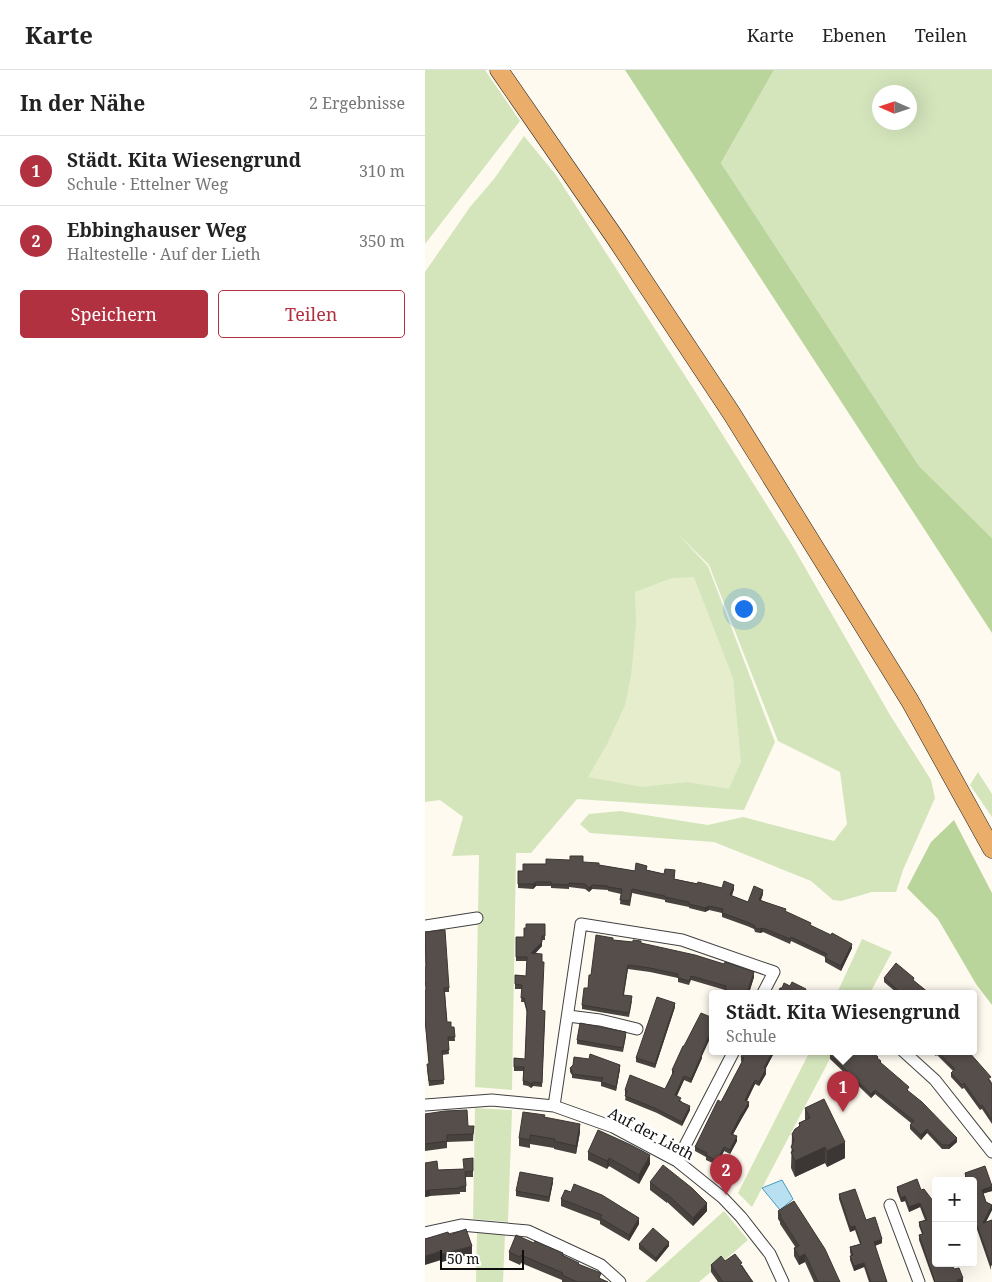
<!DOCTYPE html>
<html lang="de">
<meta charset="utf-8">
<style>
:root{--surface:#fff;--page:#f2f2f2;--text:#222;--muted:#767676;--line:#e0e0e0;--accent:#b23141}
body{margin:0;font-family:"Noto Serif",serif;background:var(--page);color:var(--text)}
.controls{position:absolute;right:15px;bottom:15px;display:grid;overflow:hidden;border-radius:5px;box-shadow:0 5px 20px #0002}
.controls button{width:45px;height:45px;display:grid;place-items:center;padding:0;border:0;border-bottom:1px solid var(--line);background:var(--surface);color:var(--text);font:25px sans-serif}
.compass{position:absolute;left:447px;top:15px;width:45px;height:45px;border-radius:50%;background:var(--surface);box-shadow:0 5px 20px #0002;rotate:273deg}
.scale{position:absolute;left:15px;bottom:12px;width:84px;box-sizing:border-box;padding-left:5px;border:2px solid #0e0e0e;border-top:0;font-size:14px;line-height:18px;white-space:nowrap;color:#0e0e0e;-webkit-text-stroke:4px #fff;paint-order:stroke}
.you{position:absolute;left:318px;top:538px;width:18px;height:18px;margin:-12px;border:4px solid #fff;border-radius:50%;background:#1a73e8;box-shadow:0 0 0 8px #1a73e833}
.badge{display:grid;place-items:center;width:32px;height:32px;border-radius:50%;background:var(--accent);color:#fff;font-size:16px;font-weight:700}
.pin{position:absolute;translate:-50% -41px;filter:drop-shadow(0 1px 2px #0008)}
.pin::after{content:'';position:absolute;top:26px;width:18px;height:15px;background:inherit;clip-path:polygon(0 0,100% 0,50% 100%)}
.popup{position:absolute;left:284px;top:920px;width:268px;height:65px;box-sizing:border-box;display:grid;place-content:center;border-radius:5px;background:var(--surface);filter:drop-shadow(0 1px 4px #0005);font-size:16px;white-space:nowrap;color:var(--muted)}
.popup b{font-size:19px;color:var(--text)}
.popup::after{content:'';position:absolute;left:50%;top:100%;margin-left:-10px;border:10px solid transparent;border-top-color:var(--surface)}
.list{margin:0;padding:0;list-style:none}
h2{display:flex;justify-content:space-between;align-items:center;height:65px;margin:0;padding:0 20px;font-size:21px}
h2 small{font-size:16px;font-weight:400;color:var(--muted)}
.list li{display:grid;grid-template-columns:32px 1fr auto;gap:15px;align-items:center;box-sizing:border-box;height:70px;padding:0 20px;border-top:1px solid var(--line)}
.list b{display:block;font-size:19px;white-space:nowrap}
.list p{margin:0;font-size:16px;white-space:nowrap;color:var(--muted)}
.list em{font-size:16px;font-style:normal;color:var(--muted)}
.actions{display:flex;gap:10px;padding:15px 20px}
.actions a{flex:1;padding:11px 0;border:1px solid var(--accent);border-radius:5px;text-align:center;font-size:18px;color:var(--accent)}
.actions .main{background:var(--accent);color:#fff}
.map{position:relative;flex:none;width:567px;height:1212px;overflow:hidden}
header{display:flex;align-items:center;gap:30px;box-sizing:border-box;height:70px;padding:0 25px;background:var(--surface);border-bottom:1px solid var(--line)}
header strong{font-size:24px}
nav{display:flex;gap:28px;margin-inline-start:auto;font-size:18px}
main{display:flex}
aside{flex:1;background:var(--surface)}
.map>svg:first-child{display:block}
.green{fill:#d4e5bc;fill-rule:evenodd}
.forest{fill:#bad59c}
.pitch{fill:#e5edcd}
.water{fill:#b8e0f1;stroke:#4599c2}
.lines{fill:none;stroke-linecap:round;stroke-linejoin:round}
.minor-casing{stroke:#414141;stroke-width:13}
.trunk-casing{stroke:#1f1f1f;stroke-width:19}
.minor{stroke:#fff;stroke-width:11}
.trunk{stroke:#eaae6a;stroke-width:18}
.wall{fill:#494340}
.shaded-wall{fill:#3c3734}
.building{fill:#554e4b;stroke:#3c3734}
.labels{text-anchor:middle;stroke-width:5;stroke-linejoin:round;paint-order:stroke}
.street-label{font-size:15px;fill:#0e0e0e;stroke:#fff}
</style>
<header>
<strong>Karte</strong>
<nav><a>Karte</a><a>Ebenen</a><a>Teilen</a></nav>
</header>
<main>
<aside>
<h2>In der Nähe<small>2 Ergebnisse</small></h2>
<ul class="list">
<li><span class="badge">1</span><div><b>Städt. Kita Wiesengrund</b><p>Schule · Ettelner Weg</p></div><em>310 m</em></li>
<li><span class="badge">2</span><div><b>Ebbinghauser Weg</b><p>Haltestelle · Auf der Lieth</p></div><em>350 m</em></li>
</ul>
<div class="actions"><a class="main">Speichern</a><a>Teilen</a></div>
</aside>
<div class="map">
<svg width="567" height="1212" viewBox="0 0 567 1212">
<rect width="100%" height="100%" fill="#fefaf0"/>
<path class="green" d="M0 0H60L95 51 0 174Z
M349 0H567V468L494 396 296 93ZM454 22H484V52H454Z
M99 66 131 105 289 351 367 475 465 645 506 710 510 728 478 800 471 822H447L416 831 408 830 386 811 289 772 165 763 155 754 164 744 195 741 283 755 318 747 409 771 422 754 415 702 353 671 284 495 253 464 283 496 350 672 319 740 152 729 106 783H91L87 1020 50 1017 54 785 27 786 38 747 15 730 0 732V202L45 137 69 109Z
M553 702 567 724V747L545 715Z
M437 869 467 882 445 923H412Z
M385 981H409L327 1137 313 1123Z
M50 1038 87 1040 83 1152 48 1149Z
M299 1141 323 1170 274 1212H220Z
M52 1162 80 1165 78 1212H51Z"/>
<path class="forest" d="M200 0H349L296 93 494 396 567 468V563Z
M529 750 567 823V935L551 914 513 849 482 818 506 772Z"/>
<path class="pitch" d="M269 507 308 608 316 692 304 719 262 712 217 717 163 707 182 674 200 635 206 606 211 554 210 522 247 508Z"/>
<path class="water" d="M357 1110 368 1129 355 1140 337 1118Z"/>
<g class="lines">
<defs>
<path id="minor" d="M0 856 52 848
M143 946 175 950 212 959
M478 981 510 1010 567 1082
M0 1035 67 1030 129 1036 188 1057 252 1091 298 1128 316 1147 345 1184 358 1212
M129 1036 156 854 257 870 349 902 338 923
M252 1091 309 981
M465 1135 494 1212
M0 1163 36 1155 103 1161 176 1195 195 1212"/>
<path id="trunk" d="M74 0 191 169 307 344 485 631 567 779"/>
</defs>
<use href="#minor" class="minor-casing"/>
<use href="#trunk" class="trunk-casing"/>
<use href="#minor" class="minor"/>
<use href="#trunk" class="trunk"/>
</g>
<path class="wall" d="M158 792 174 795 210 801 222 800 239 804 250 805 249 809 297 818 309 819 307 826 323 832 338 824 336 830 361 842 427 878 416 901 400 892V887L366 871 365 874 338 862 335 863 330 862 329 859 322 856 297 847V843L284 840 280 842 264 838V837L240 832V830L207 823 205 836 195 834 196 824 183 821V820L167 819 164 822 160 819 144 817V819L126 818V816H111L108 819 93 818V801H98L121 794Z
M120 854V870H117V876L110 884 117 940 120 945 117 1017 108 1016 106 1018 103 1016 98 1015V1001H89V988L100 989 102 943 99 932H96L97 919H90V905L101 906 102 891H91V867H99Z
M0 862 24 918V922H20L22 952 26 957H29L30 971H23L24 984 17 985 19 1014 4 1016 2 998 4 994 0 952V920H1Z
M188 870 216 873 329 907 324 923H300V920L266 910 264 915 253 912V908L225 902 203 899 199 925 207 931 204 947 157 939V935L163 918 166 905Z
M459 908 489 911 504 923H472L459 912Z
M250 937 230 998 211 992V988Z
M201 966 198 982 152 974V970Z
M319 981H350L340 999 341 1004 334 1016 330 1014 322 1031 324 1036 317 1048 308 1064 312 1071 305 1084 299 1081 292 1095 281 1090V1087L270 1081V1077L296 1032 317 992 316 991V987Z
M504 981H539L566 1011 567 1014V1054L557 1039 555 1040 539 1018 537 1019 526 1007V1003L528 1001 512 985 511 986Z
M405 985 453 989 456 993 532 1072 524 1079H517L502 1063 496 1070 485 1059V1055L486 1053 450 1024 446 1028 405 989Z
M277 986V988L266 1013 259 1010 252 1026 256 1031 265 1040 257 1056 232 1043 200 1030 201 1025H200V1020L240 1019 247 1004V1000Z
M145 998 195 999 191 1021 176 1016V1012L147 1008V1005L145 1002Z
M380 1038 420 1088 402 1097 400 1093 370 1107 366 1098 367 1064 374 1056V1053L380 1050Z
M0 1044 43 1056H49L48 1071 22 1072V1078L0 1081Z
M120 1047 155 1062 151 1084 129 1079V1078L105 1074V1078L94 1076V1068Z
M163 1082 225 1094 214 1114 184 1096 182 1099 163 1090Z
M48 1088V1107H41V1122H35V1124L5 1126 0 1127 13 1100 39 1099Z
M540 1103 567 1121 558 1123 561 1132 567 1135V1140L561 1152 567 1150 566 1200 548 1148V1111H541L540 1107Z
M128 1112 124 1132 91 1126V1121Z
M225 1112 282 1141 268 1156 242 1132V1133L225 1120Z
M472 1117 496 1120 511 1193 529 1199 538 1212H509L494 1170V1165L497 1164 494 1156V1152L500 1150 495 1137 484 1142 480 1131 476 1132 472 1121Z
M414 1124 441 1150 457 1173 450 1176 462 1212H444L439 1197 429 1201 425 1190V1186H426L425 1182V1177L435 1174 430 1160 425 1162 414 1129Z
M136 1129 214 1154 204 1171 175 1154V1151L136 1136Z
M353 1141 415 1212H389L380 1192 374 1195 369 1186V1178H371L355 1154V1152L353 1149Z
M214 1174 244 1176 231 1192 214 1179Z
M84 1182 138 1185 176 1209 183 1212H137V1210L96 1193 95 1195 84 1190Z
M300 1191 317 1195 328 1212H293L286 1202V1195Z"/>
<path class="shaded-wall" d="M111 812V816L108 819V814Z
M167 815V819L164 822V818Z
M309 815V819L305 829V825Z
M338 820V824L334 834V830Z
M284 836V840L280 842V838Z
M338 858V862L335 863V859Z
M117 872V876L106 887V883Z
M427 874V878L416 901V896Z
M329 902V907L324 923H322Z
M250 933V937L230 998V994Z
M288 957V962L277 986V988L266 1013V1009L276 984Z
M348 981H350L339 1002V998Z
M195 995V999L191 1021V1017Z
M341 999V1004L334 1016V1012Z
M259 1006V1010L250 1029V1025Z
M330 1010V1014L320 1034V1030Z
M108 1012V1016L106 1018V1014Z
M450 1020V1024L446 1028V1024Z
M324 1032V1036L317 1048V1044Z
M265 1036V1040L257 1056V1052Z
M317 1043V1048L306 1068V1064Z
M155 1054V1062L151 1084V1076Z
M502 1059V1063L496 1070V1065Z
M312 1066V1071L305 1084V1080Z
M532 1068V1072L524 1079V1075Z
M420 1072V1088L402 1097V1081Z
M299 1077V1081L292 1095V1091Z
M400 1077V1093L370 1107V1091Z
M225 1085V1094L214 1114V1105Z
M184 1088V1096L182 1099V1091Z
M128 1108V1112L124 1132V1127Z
M567 1116V1121L557 1124V1120Z
M5 1120V1126L0 1127V1121Z
M480 1126V1131L476 1132V1128Z
M282 1133V1141L268 1156V1148Z
M495 1133V1137L484 1142V1137Z
M567 1135V1140L558 1157V1153Z
M214 1148V1154L204 1171V1165Z
M430 1156V1160L425 1162V1157Z
M457 1169V1173L449 1176V1172Z
M244 1172V1176L231 1192V1188Z
M47 1176V1184L17 1192V1184Z
M16 1181V1190L0 1195V1186Z
M380 1184V1192L374 1195V1187Z
M439 1193V1197L429 1201V1196Z
M538 1208V1212H532V1210Z"/>
<path class="building" d="M145 786H158V792L174 793V795L210 801 211 793 222 796 221 800 239 804 240 799 250 800 249 809 272 814 273 812 297 818 299 811 309 815 305 825 323 832 329 816 338 820 334 830 361 839 360 841 386 853 385 855 406 865 407 863 427 874 416 896 400 888 402 884 366 867 365 869 338 858 335 859 330 858 329 855 322 852 297 843 298 839 284 836 280 838 264 834V832L240 827V826L207 819 205 831 195 830 197 819 183 817V816L167 815 164 818 160 814 144 813V815L126 814V812H111L108 814H93V801H98V794H121V789L145 790Z
M101 854H120V866H117V872L106 883 117 884V892H119L117 940 120 941 117 1013 108 1012 106 1014 103 1012 98 1011 99 997H89V988L100 989 102 940 99 928H96L97 915 90 914V905L101 906 102 887H91V867H99V858H101Z
M20 860 24 918H19L20 929 22 952H26V957H29L30 967H23L24 980 17 981 19 1010 4 1011 2 994H4L0 948V920H1L0 907V897H1L0 862Z
M171 865 188 868V870L208 872V870L216 871V873L270 885 299 894 300 892 329 902 322 923H309L301 921 300 920 301 916 266 906 264 911 253 908V904L225 898 203 895 198 925 207 926 204 943 157 935 159 918H163L164 905H166Z
M471 893 489 908 488 910 504 923H476L459 908Z
M367 912 381 919 379 923H353L355 918H357L359 913 365 916Z
M232 927 250 933 230 994 211 988Z
M276 943 288 948V957L276 984H277L266 1009 259 1006 250 1025 256 1028 254 1031 265 1036 257 1052 232 1039 200 1026 202 1021 200 1020 205 1005 240 1019 249 1001 247 1000 258 976H259Z
M155 953 201 962 198 978 152 970Z
M319 981H348L339 998 341 999 334 1012 330 1010 320 1030 324 1032 317 1044V1043L306 1064 312 1066 305 1080 299 1077 292 1091 281 1085 282 1083 270 1077 293 1030 296 1032 319 988 316 987Z
M408 981H446L453 987 452 988 456 991 455 992 484 1017 482 1020 497 1032 532 1068 524 1075H517L502 1059 496 1065 485 1055 489 1051 450 1020 446 1024 405 985Z
M509 981H543L566 1007 563 1009 567 1014V1050L557 1035 555 1036 539 1013 537 1015 526 1003 530 999 512 981 511 982Z
M165 984 195 995 191 1017 176 1012 178 1008 147 1004V1001L145 998 148 995 149 987 164 989Z
M399 1029 420 1072 402 1081 400 1077 370 1091 366 1082 369 1081 366 1077 369 1071 367 1064 370 1059 375 1056 374 1053 385 1048 380 1038Z
M42 1040 43 1056H49L48 1064 22 1065V1071L0 1074V1044L20 1041Z
M98 1042 120 1045 119 1047 155 1054 151 1076 129 1071 130 1069 105 1065V1070L94 1068Z
M173 1060 206 1075 225 1085 214 1105 184 1088 182 1091 163 1082Z
M48 1088V1101L40 1102 41 1116 35 1117V1118L5 1120 0 1121V1093L12 1091 13 1100 39 1099 38 1089Z
M238 1095 267 1118 282 1133 268 1148 242 1124V1125L225 1112Z
M560 1096 567 1116 557 1120 561 1132 567 1135 558 1153 567 1150V1195H566L548 1144V1111H542L540 1103Z
M95 1102 128 1108 124 1127 91 1121Z
M492 1109 496 1120 499 1119 508 1131 510 1130 511 1131V1193H527L529 1199 534 1198 538 1208 532 1210 533 1212H510L494 1165 498 1164 494 1152 502 1150 495 1133 484 1137 480 1126 476 1128 472 1117Z
M149 1114 177 1125 214 1148 204 1165 175 1148 177 1145 136 1129 140 1120 146 1122Z
M430 1119 441 1150 450 1147 457 1169 449 1172 462 1212H446L439 1193 429 1196 425 1186 428 1185 425 1177 436 1174 430 1156 425 1157 414 1124Z
M369 1131 400 1179 415 1212H393L380 1184 374 1187 369 1178 374 1176 355 1146 356 1145 353 1141Z
M228 1158 244 1172 231 1188 214 1174Z
M41 1159 47 1176 17 1184 16 1181 0 1186V1169L23 1162 24 1165Z
M91 1165 109 1173 110 1171 138 1183 137 1185 154 1193 153 1194 176 1203 174 1208 183 1212H152L137 1205 138 1203 96 1185 95 1187 84 1182Z
M310 1184 317 1193 315 1194 328 1212H298L286 1195 296 1186 300 1191Z"/>
<g class="labels">
<g class="street-label">
<text transform="translate(226 1064) rotate(28)" y="5">Auf der Lieth</text>
</g>
</g>
</svg>
<div class="controls">
<button>+</button>
<button>−</button>
</div>
<svg class="compass" viewBox="-18 -18 36 36"><path d="M0-13l5 13h-10z" fill="#e53935"/><path d="M0 13l5-13h-10z" fill="#767676"/></svg>
<div class="scale">50 m</div>
<div class="you"></div>
<div class="pin badge" style="left:418px;top:1042px">1</div>
<div class="popup"><b>Städt. Kita Wiesengrund</b>Schule</div>
<div class="pin badge" style="left:301px;top:1125px">2</div>
</div>
</main>
